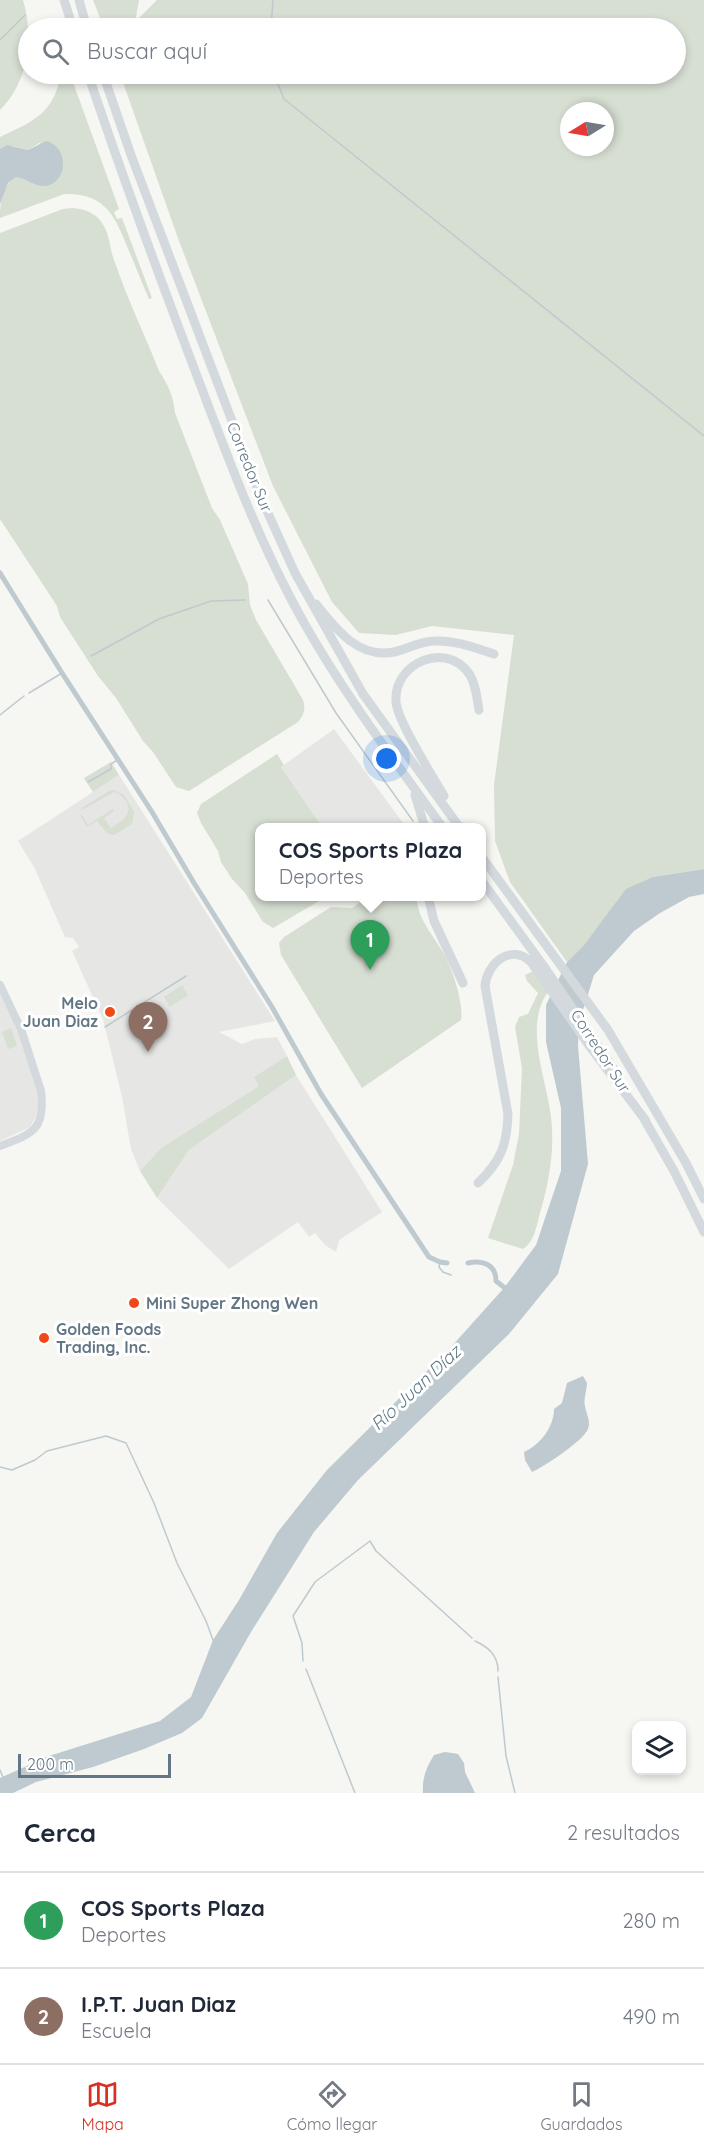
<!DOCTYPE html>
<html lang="es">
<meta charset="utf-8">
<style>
:root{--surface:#fff;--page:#f2f2f3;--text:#1f2937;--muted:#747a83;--line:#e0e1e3;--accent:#d93025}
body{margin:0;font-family:Quicksand,sans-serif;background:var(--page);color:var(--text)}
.controls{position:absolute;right:18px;bottom:18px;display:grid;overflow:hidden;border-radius:12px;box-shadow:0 3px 9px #0003}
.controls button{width:54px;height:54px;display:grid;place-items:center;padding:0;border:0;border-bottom:2px solid var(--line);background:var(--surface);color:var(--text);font:30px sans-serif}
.compass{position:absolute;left:560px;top:102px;width:54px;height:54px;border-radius:50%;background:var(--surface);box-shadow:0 3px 9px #0003;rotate:259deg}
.scale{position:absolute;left:18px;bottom:15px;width:153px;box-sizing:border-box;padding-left:6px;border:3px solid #627685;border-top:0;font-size:16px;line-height:21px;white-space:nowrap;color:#627685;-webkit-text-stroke:4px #fff;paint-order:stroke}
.you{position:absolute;left:387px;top:759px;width:21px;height:21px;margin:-15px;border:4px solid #fff;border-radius:50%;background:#1a73e8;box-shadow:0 0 0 9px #1a73e833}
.badge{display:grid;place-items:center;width:39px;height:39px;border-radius:50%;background:var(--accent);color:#fff;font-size:20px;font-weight:700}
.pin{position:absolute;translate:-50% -50px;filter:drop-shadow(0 2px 3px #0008)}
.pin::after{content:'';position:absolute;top:32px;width:21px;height:18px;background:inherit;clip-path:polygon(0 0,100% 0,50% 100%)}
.popup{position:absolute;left:255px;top:823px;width:231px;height:78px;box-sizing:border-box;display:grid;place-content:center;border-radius:12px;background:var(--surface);filter:drop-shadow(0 2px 4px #0005);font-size:20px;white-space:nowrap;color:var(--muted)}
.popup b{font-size:22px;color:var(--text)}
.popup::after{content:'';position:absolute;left:50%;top:100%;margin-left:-12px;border:12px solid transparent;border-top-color:var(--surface)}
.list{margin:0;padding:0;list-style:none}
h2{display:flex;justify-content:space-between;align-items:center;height:78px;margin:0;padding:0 24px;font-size:26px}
h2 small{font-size:20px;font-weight:400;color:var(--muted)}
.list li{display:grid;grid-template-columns:39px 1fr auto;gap:18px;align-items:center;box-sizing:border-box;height:96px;padding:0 24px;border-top:2px solid var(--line)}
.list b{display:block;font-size:22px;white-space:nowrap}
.list p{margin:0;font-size:20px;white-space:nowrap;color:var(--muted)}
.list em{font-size:20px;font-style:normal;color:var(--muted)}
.icon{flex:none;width:33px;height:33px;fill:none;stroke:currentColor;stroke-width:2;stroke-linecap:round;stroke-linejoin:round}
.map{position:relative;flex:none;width:704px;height:1793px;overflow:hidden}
.search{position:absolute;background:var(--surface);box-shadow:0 3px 9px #0003;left:18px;right:18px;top:18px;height:66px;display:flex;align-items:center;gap:15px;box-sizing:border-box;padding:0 21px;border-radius:33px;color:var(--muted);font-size:22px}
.sheet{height:270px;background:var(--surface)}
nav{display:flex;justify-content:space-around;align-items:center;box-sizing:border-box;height:84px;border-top:2px solid var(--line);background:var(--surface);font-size:16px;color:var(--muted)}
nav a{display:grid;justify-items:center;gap:3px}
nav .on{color:var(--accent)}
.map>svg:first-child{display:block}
.built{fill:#e6e7e5}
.green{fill:#d7ded2;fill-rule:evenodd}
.water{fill:#becacf}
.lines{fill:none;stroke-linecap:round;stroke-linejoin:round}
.stream{stroke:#becacf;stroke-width:1.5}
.canal{stroke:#becacf;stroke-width:5}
.secondary{stroke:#d3d9dd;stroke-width:8}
.highway{stroke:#d3d9dd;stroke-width:9}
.poi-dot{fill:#f14817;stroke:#fff;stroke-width:2}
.labels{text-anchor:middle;stroke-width:6;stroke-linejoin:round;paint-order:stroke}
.street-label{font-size:16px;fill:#627685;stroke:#fff}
.poi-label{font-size:16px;font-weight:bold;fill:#627685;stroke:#fff;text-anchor:start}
.water-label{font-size:18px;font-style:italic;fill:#5e7982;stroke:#fff}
</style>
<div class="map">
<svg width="704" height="1793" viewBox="0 0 704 1793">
<rect width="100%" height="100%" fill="#f6f6f2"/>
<path class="built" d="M334 729 406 827H322L281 767Z
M119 775 275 1021 219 1032 242 1044 255 1039 277 1037 287 1056 255 1077 260 1086 161 1148 140 1171 131 1149 122 1097 103 1019 72 951 79 947 73 938 65 937 34 867 18 841Z
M0 995 17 1028 39 1096 40 1109 30 1127 0 1141Z
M296 1075 382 1212 339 1240 336 1252 325 1245 315 1233 309 1237 298 1222 229 1269 157 1198 189 1150Z"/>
<path class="green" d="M0 0H23C34 37 29 81 0 110Z
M93 0H139L135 22 157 0H704V869L653 877 602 923 584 945 567 962 510 882 495 841 494 785 514 635 432 626 396 635 359 633 332 602 273 486 179 241 120 74H676V28H104ZM569 111H605V147H569Z
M61 74H70L119 209 114 212 117 219 122 218 152 298 149 299C142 283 136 267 129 251 115 216 106 193 64 194L0 218C0 203 2 185 16 177L23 178 41 142 28 150 13 146 0 149V137C34 121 54 113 61 74Z
M73 208C82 209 91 211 98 218 109 229 109 244 113 257 126 296 144 333 159 371 168 384 174 398 175 413L212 508 220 520 248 584 250 605 256 620 303 700C306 709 304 715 298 722L189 791 176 787 153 752 143 741 116 698 98 676 60 617 57 606 0 519V233L63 209Z
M277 754 284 765 281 767 322 827 259 828V896L326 897 273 928 263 922 245 893 232 879 221 862 218 851 201 823 197 813 201 804Z
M111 762 119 775 93 792 84 778Z
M114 790 124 795 134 812 132 824 114 835 108 834 97 821 87 827 80 815H82L88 825 113 809 114 811 104 818 111 828C121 821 134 815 126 801 122 796 120 794 114 792L80 811 82 808 109 791Z
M368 897H417C416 916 433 936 443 952 452 968 464 1003 461 1020L362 1088 281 955 279 943 284 937 331 907 352 908Z
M533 971 548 992C523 1026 547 1080 551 1117 555 1150 549 1182 540 1213 536 1227 535 1241 523 1249L488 1238 513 1165 519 1134 522 1068 515 1027 519 1017 528 1014 538 993 527 981 525 975Z
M182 985 188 995 170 1007 164 997Z
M11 1028 17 1046 8 1049 2 1032Z
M287 1056 296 1075 189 1150 157 1198 140 1171 161 1148 259 1086 254 1077Z"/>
<path class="water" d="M46 141C69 146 69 184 44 186 34 186 26 178 16 177L8 183 0 204V149L7 145 28 150Z
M704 869V894L689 897 660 913 634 931 594 975 579 1023 578 1046 588 1164 558 1274 509 1334 358 1480 314 1532 251 1632 202 1718 182 1733 144 1749 93 1767 36 1782 13 1793H0V1778L49 1756 160 1721 191 1697 213 1640 239 1600 277 1533 327 1470 451 1347 504 1288 536 1245 561 1171V1108L546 1042V1005L567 962 584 945 626 889 653 877Z
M583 1376 587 1383C587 1390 583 1400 585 1406 586 1414 591 1420 588 1429 583 1441 545 1466 532 1472L525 1460 524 1452C540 1445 554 1427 554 1409L562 1403 567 1383Z
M445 1752 458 1754 464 1763 465 1772 475 1793H423C422 1778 426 1768 434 1755Z"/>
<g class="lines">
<path class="stream" d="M271 28 273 0
M0 40 25 15
M274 74 284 99 704 436
M268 600 336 713 413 821
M91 656 159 619 211 601 245 600
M29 693 62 673
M0 715 24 696
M88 782 111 769V764L119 759
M105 1027 186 976
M440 1262 439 1267 443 1272 451 1275
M0 1467 12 1470 35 1460 47 1451 106 1436 126 1443 154 1503 177 1563 206 1621 213 1640
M475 1641C488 1647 498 1655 498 1671
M303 1661 302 1643 293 1616 315 1582 370 1541 376 1551 472 1638
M306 1669 355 1793
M498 1677 506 1756 515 1793
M0 1770 3 1777"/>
<path class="canal" d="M0 573 62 673 152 812 194 883 272 1007 321 1094 429 1257 440 1262 447 1263
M468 1263C482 1260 496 1264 496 1281L510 1292"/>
<path class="secondary" d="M0 985 21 1029 41 1091C46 1130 32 1134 0 1146"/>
<path class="highway" d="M64 0 73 28
M79 0 87 28
M88 74C122 175 159 276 197 376 229 460 259 543 303 621 344 694 394 760 443 828
M103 74 131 155 262 500 295 573 363 694 460 828
M316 604C336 629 358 659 394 652 408 649 420 641 435 641 455 640 475 648 494 654
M415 795 425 828
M444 796C432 775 398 722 396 702 393 662 448 640 470 675 476 685 477 698 479 710
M481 856 608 1030 686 1163 704 1199
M481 880 545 968 616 1072
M428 896 434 921 463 983
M643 1117 674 1171 704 1232
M478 1183C501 1161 507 1145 508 1114L485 986C487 963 511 943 531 962L588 1044 646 1121"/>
</g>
<g class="poi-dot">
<circle cx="110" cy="1012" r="6"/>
<circle cx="134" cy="1303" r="6"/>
<circle cx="44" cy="1338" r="6"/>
</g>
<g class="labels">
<g class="street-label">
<text transform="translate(250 467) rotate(68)" y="6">Corredor Sur</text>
<text transform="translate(601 1051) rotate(57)" y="6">Corredor Sur</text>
</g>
<g class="poi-label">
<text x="98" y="1009" text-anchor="end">Melo<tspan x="98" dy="18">Juan Diaz</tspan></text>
<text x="146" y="1309">Mini Super Zhong Wen</text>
<text x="56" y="1335">Golden Foods<tspan x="56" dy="18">Trading, Inc.</tspan></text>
</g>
<g class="water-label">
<text transform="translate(416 1388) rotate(-43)" y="6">Río Juan Díaz</text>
</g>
</g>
</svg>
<div class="controls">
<button><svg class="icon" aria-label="layers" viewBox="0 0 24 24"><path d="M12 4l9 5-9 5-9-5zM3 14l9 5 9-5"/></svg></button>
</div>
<svg class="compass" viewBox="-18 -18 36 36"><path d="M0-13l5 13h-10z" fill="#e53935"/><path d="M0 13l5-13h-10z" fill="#747a83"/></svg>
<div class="scale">200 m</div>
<div class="you"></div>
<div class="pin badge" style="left:370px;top:970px;background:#2e9e5b">1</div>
<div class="popup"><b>COS Sports Plaza</b>Deportes</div>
<div class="pin badge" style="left:148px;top:1052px;background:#8d6e63">2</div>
<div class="search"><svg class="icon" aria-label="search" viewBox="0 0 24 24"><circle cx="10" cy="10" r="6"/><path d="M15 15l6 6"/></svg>Buscar aquí</div>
</div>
<section class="sheet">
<h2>Cerca<small>2 resultados</small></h2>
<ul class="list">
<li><span class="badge" style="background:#2e9e5b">1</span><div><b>COS Sports Plaza</b><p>Deportes</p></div><em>280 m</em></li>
<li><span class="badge" style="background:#8d6e63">2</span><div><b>I.P.T. Juan Diaz</b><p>Escuela</p></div><em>490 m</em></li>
</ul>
</section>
<nav>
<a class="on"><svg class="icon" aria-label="map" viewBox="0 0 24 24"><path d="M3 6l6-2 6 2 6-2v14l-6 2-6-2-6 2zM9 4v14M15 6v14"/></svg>Mapa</a>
<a><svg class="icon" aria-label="directions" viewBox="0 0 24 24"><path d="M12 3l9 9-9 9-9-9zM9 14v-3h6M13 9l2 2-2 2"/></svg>Cómo llegar</a>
<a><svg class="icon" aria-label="saved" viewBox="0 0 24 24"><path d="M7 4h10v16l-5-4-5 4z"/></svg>Guardados</a>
</nav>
